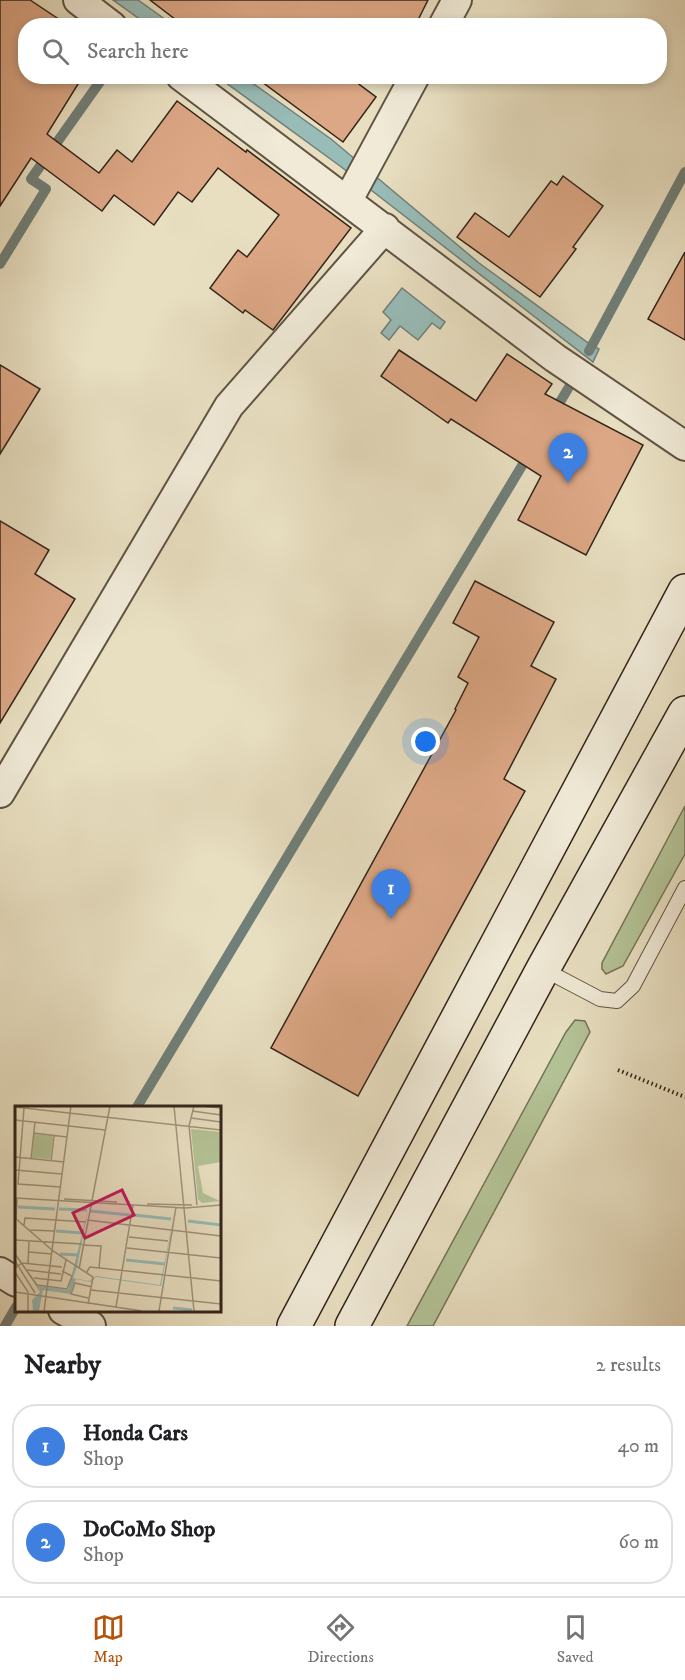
<!DOCTYPE html>
<style>
:root{--surface:#fff;--page:#f6f6f6;--text:#202124;--muted:#757577;--line:#e0e0e0;--accent:#b45309}
body{margin:0;font-family:"IM FELL DW Pica",serif;background:var(--page);color:var(--text)}
.you{position:absolute;left:426px;top:742px;width:21px;height:21px;margin:-15px;border:4px solid #fff;border-radius:50%;background:#1a73e8;box-shadow:0 0 0 9px #1a73e833}
.badge{display:grid;place-items:center;width:39px;height:39px;border-radius:50%;background:var(--accent);color:#fff;font-size:20px;font-weight:700}
.pin{position:absolute;translate:-50% -50px;filter:drop-shadow(0 2px 3px #0008)}
.pin::after{content:'';position:absolute;top:32px;width:21px;height:18px;background:inherit;clip-path:polygon(0 0,100% 0,50% 100%)}
.list{margin:0;padding:0;list-style:none}
h2{display:flex;justify-content:space-between;align-items:center;height:78px;margin:0;padding:0 24px;font-size:26px}
h2 small{font-size:20px;font-weight:400;color:var(--muted)}
.list li{display:grid;grid-template-columns:39px 1fr auto;gap:18px;align-items:center;box-sizing:border-box;height:84px;margin:0 12px 12px;padding:0 12px;border:2px solid var(--line);border-radius:24px}
.list b{display:block;font-size:22px;white-space:nowrap}
.list p{margin:0;font-size:20px;white-space:nowrap;color:var(--muted)}
.list em{font-size:20px;font-style:normal;color:var(--muted)}
.icon{flex:none;width:33px;height:33px;fill:none;stroke:currentColor;stroke-width:2;stroke-linecap:round;stroke-linejoin:round}
.map{position:relative;flex:none;width:685px;height:1326px;overflow:hidden}
.search{position:absolute;background:var(--surface);box-shadow:0 3px 9px #0003;left:18px;right:18px;top:18px;height:66px;display:flex;align-items:center;gap:15px;box-sizing:border-box;padding:0 21px;border-radius:24px;color:var(--muted);font-size:22px}
.sheet{height:270px;background:var(--surface)}
nav{display:flex;justify-content:space-around;align-items:center;box-sizing:border-box;height:84px;border-top:2px solid var(--line);background:var(--surface);font-size:16px;color:var(--muted)}
nav a{display:grid;justify-items:center;gap:3px}
nav .on{color:var(--accent)}
.map>svg:first-child{display:block}
.green{fill:#b3c295;stroke:#737358;stroke-width:1.5}
.water{fill:#98bcb8;stroke:#707f79;stroke-width:1.5}
.lines{fill:none;stroke-linecap:round;stroke-linejoin:round}
.stream{stroke:#707f79;stroke-width:10}
.building{fill:#dca785;stroke:#33241a;stroke-width:1.5}
.lane-casing{stroke:#605344;stroke-width:16}
.street-casing{stroke:#605344;stroke-width:32}
.secondary-casing{stroke:#33241a;stroke-width:36}
.path{stroke:#33241a;stroke-width:4;stroke-dasharray:1.5 3;stroke-linecap:butt}
.lane{stroke:#f0ead7;stroke-width:14}
.street{stroke:#f0ead7;stroke-width:28}
.secondary{stroke:#f0ead7;stroke-width:33}
.inset-river{fill:none;stroke:#98bcb8;stroke-width:3}
.inset-road{fill:none;stroke:#a0947e;stroke-width:1.5}
.view{fill:#c2185b;fill-opacity:0.15;stroke:#c2185b;stroke-width:3}
.inset-edge{fill:none;stroke:#33241a;stroke-width:3}
</style>
<div class="map">
<svg width="685" height="1326" viewBox="0 0 685 1326">
<rect width="100%" height="100%" fill="#e8dfc1"/>
<filter id="stains"><feTurbulence type="fractalNoise" baseFrequency=".00333" numOctaves="4"/><feColorMatrix values="0 0 0 0 .2 0 0 0 0 .09 0 0 0 0 .02 0 0 0 .5 -.17"/></filter>
<radialGradient id="worn" r=".72"><stop offset=".6" stop-color="#630" stop-opacity="0"/><stop offset="1" stop-color="#630" stop-opacity=".3"/></radialGradient>
<path class="green" d="M685 806V854L623 966 606 974 602 969V963Z
M575 1020 585 1021 590 1032 433 1326H407L566 1032Z"/>
<path class="water" d="M113 0H138L173 25H148Z
M218 77H244L331 139 479 263 587 342 599 349 593 362 340 166Z
M402 288 445 322 440 329 432 323 418 340 400 326 389 340 381 333 391 320 383 312Z"/>
<g class="lines">
<path class="stream" d="M0 264 46 189 31 179 104 76
M589 351 685 172
M554 412 569 387
M137 1107 529 454
M5 1326 16 1307"/>
</g>
<path class="building" d="M0 0H30L69 26H26V76H83L47 134 99 173 117 150 132 162 177 101 246 152 247 150 351 228 273 330 245 310 243 313 210 288 238 250 247 257 279 215 218 168 192 202 178 192 154 225 114 195 102 211 31 158 0 206Z
M150 0H428L415 26H184Z
M254 76H348L376 97 343 142Z
M563 176 603 206 573 247 576 249 540 297 457 237 475 213 509 237 551 181 557 185Z
M685 252V340L648 319Z
M399 350 476 401 507 354 552 384 545 394 643 445 586 555 518 520 541 476 451 419 448 423 381 376Z
M0 365 40 389 0 454Z
M0 521 49 550 35 574 75 599 0 723Z
M475 581 554 622 531 666 556 679 504 779 525 791 358 1096 271 1048 456 710 455 709 468 683 458 677 479 637 453 623Z"/>
<g class="lines">
<defs>
<path id="lane" d="M543 969 600 999 617 1001 633 986 685 888"/>
<path id="street" d="M78 0 112 26
M443 26 457 0
M181 76 555 358 685 446
M348 200 415 76
M0 793 229 406 385 228
M0 1272 16 1282
M63 1310 91 1326"/>
<path id="secondary" d="M294 1326 685 591
M352 1326 543 969 685 713"/>
</defs>
<use href="#lane" class="lane-casing"/>
<use href="#street" class="street-casing"/>
<use href="#secondary" class="secondary-casing"/>
<path class="path" d="M618 1070 685 1097"/>
<use href="#lane" class="lane"/>
<use href="#street" class="street"/>
<use href="#secondary" class="secondary"/>
</g>
<g transform="translate(15 1106)">
<rect width="206" height="206" fill="#e8dfc1"/>
<path d="M176 23 205 26V56L183 60 188 87 205 95 187 97 183 93ZM19 28 38 30 35 53 17 52Z" fill="#b3c295"/>
<path d="M73 104 62 161 58 172 74 175 81 170 145 179 160 104 146 180 81 171 75 176 61 173 55 188 28 184 24 205H18L17 194 25 186 0 149 23 180 53 184Z" fill="#98bcb8"/>
<path class="inset-river" d="M3 101 40 103M44 103 72 104M75 105 115 109M119 109 156 113M173 115 206 119M41 125 67 127M45 148 64 149M111 154 150 158M158 202 177 204"/>
<path class="inset-road" d="M159 0 179 205M179 0 174 20 182 99M187 0 206 2M0 1 206 24M9 2 3 78 46 81M177 5 206 9M176 12 206 16M0 14 90 24M18 27 52 31M0 51 49 56M16 53 20 16M36 55 39 30M0 64 47 68M0 92 170 102 206 99M49 93 102 96M132 98 177 99M0 112 38 145 78 171 73 198M1 112 2 93M72 114 206 130M9 119 10 112 71 116M13 124 40 125M114 131 153 135M0 134 67 138M67 139 86 140 84 162M112 142 206 152M14 146 37 148M0 148 22 179 52 183 57 170 47 165M0 155 20 187M13 158 14 136M0 162 7 157 47 161M64 163 95 0M12 164 46 168M0 166 13 186V205M71 167 75 161 206 175M19 172 46 175 51 154M76 184 206 198M0 186 127 205M73 192 56 188 60 177 77 181M101 201 118 99M29 205 56 0M144 205 161 101"/>
<path class="view" d="M107 84 119 109 70 132 58 107Z"/>
<rect width="206" height="206" class="inset-edge"/>
</g>
<rect width="100%" height="100%" filter="url(#stains)"/>
<rect width="100%" height="100%" fill="url(#worn)"/>
</svg>
<div class="you"></div>
<div class="pin badge" style="left:391px;top:919px;background:#3f7fe0">1</div>
<div class="pin badge" style="left:568px;top:483px;background:#3f7fe0">2</div>
<div class="search"><svg class="icon" aria-label="search" viewBox="0 0 24 24"><circle cx="10" cy="10" r="6"/><path d="M15 15l6 6"/></svg>Search here</div>
</div>
<section class="sheet">
<h2>Nearby<small>2 results</small></h2>
<ul class="list">
<li><span class="badge" style="background:#3f7fe0">1</span><div><b>Honda Cars</b><p>Shop</p></div><em>40 m</em></li>
<li><span class="badge" style="background:#3f7fe0">2</span><div><b>DoCoMo Shop</b><p>Shop</p></div><em>60 m</em></li>
</ul>
</section>
<nav>
<a class="on"><svg class="icon" aria-label="map" viewBox="0 0 24 24"><path d="M3 6l6-2 6 2 6-2v14l-6 2-6-2-6 2zM9 4v14M15 6v14"/></svg>Map</a>
<a><svg class="icon" aria-label="directions" viewBox="0 0 24 24"><path d="M12 3l9 9-9 9-9-9zM9 14v-3h6M13 9l2 2-2 2"/></svg>Directions</a>
<a><svg class="icon" aria-label="saved" viewBox="0 0 24 24"><path d="M7 4h10v16l-5-4-5 4z"/></svg>Saved</a>
</nav>
